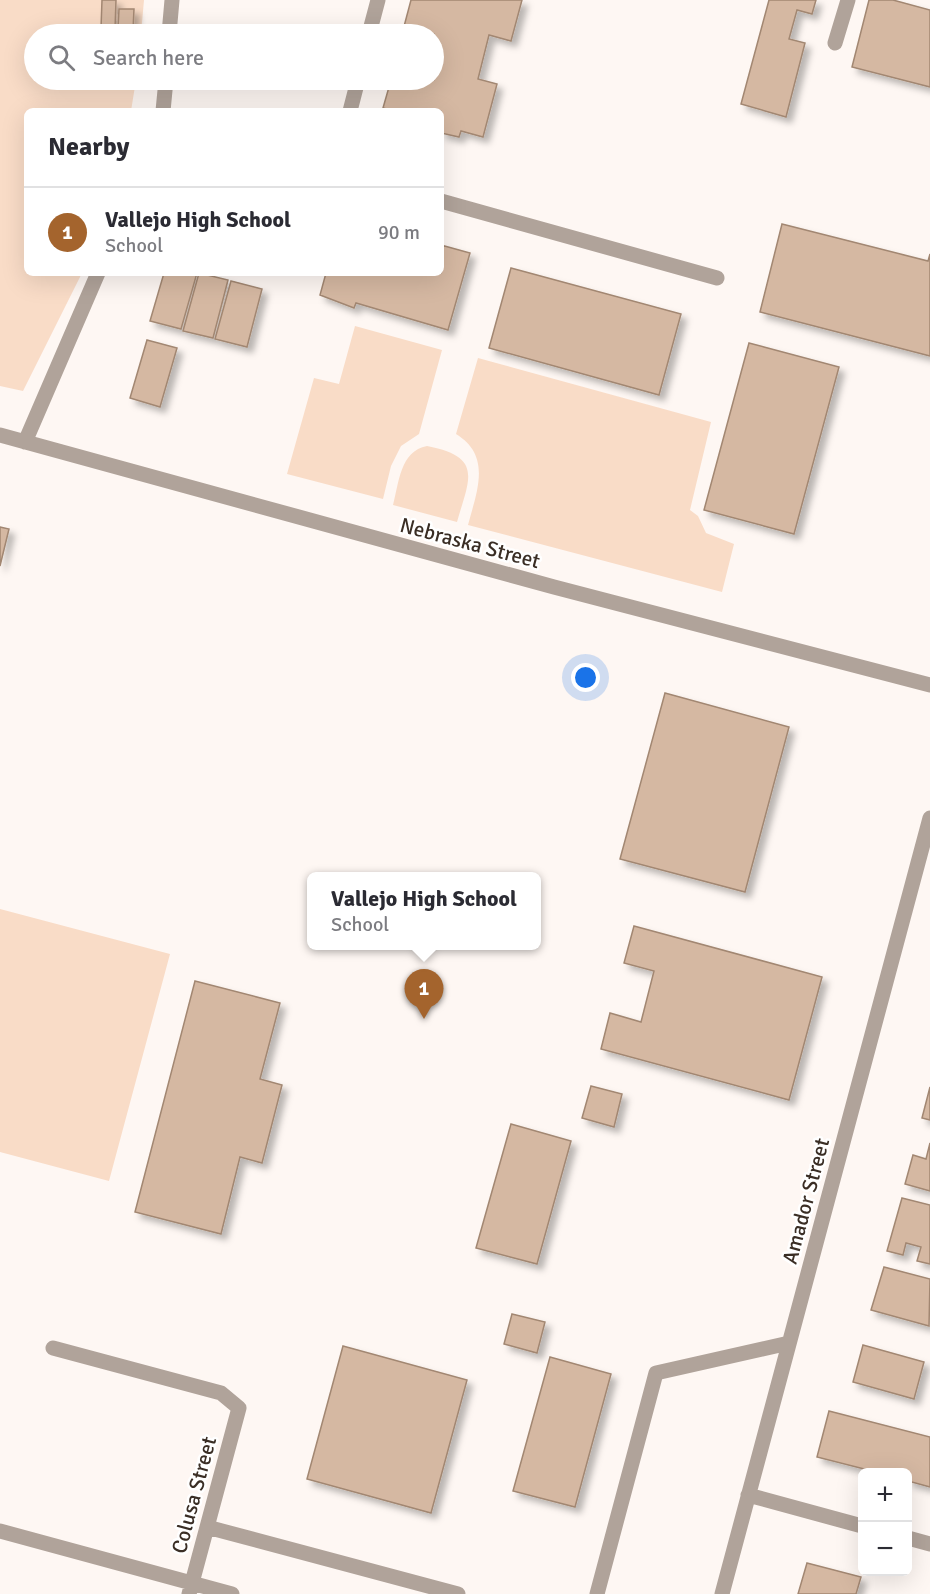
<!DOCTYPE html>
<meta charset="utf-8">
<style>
:root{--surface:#fff;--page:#f7f7f7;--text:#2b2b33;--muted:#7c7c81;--line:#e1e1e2;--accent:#a4642d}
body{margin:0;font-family:Signika,sans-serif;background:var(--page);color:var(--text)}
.controls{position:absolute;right:18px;bottom:18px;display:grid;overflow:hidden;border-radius:9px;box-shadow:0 6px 24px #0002}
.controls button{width:54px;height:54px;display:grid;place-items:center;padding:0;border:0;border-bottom:2px solid var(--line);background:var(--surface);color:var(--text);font:30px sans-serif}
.you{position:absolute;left:586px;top:678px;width:21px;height:21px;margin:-15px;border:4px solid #fff;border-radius:50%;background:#1a73e8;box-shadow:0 0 0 9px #1a73e833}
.badge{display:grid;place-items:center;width:39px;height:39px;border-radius:50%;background:var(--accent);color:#fff;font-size:20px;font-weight:700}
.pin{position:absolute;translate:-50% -50px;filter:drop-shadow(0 2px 3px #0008)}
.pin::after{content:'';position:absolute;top:32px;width:21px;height:18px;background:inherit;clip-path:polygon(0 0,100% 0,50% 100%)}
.popup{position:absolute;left:307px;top:872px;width:234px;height:78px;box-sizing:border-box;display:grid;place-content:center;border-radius:9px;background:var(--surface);filter:drop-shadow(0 2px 4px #0005);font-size:20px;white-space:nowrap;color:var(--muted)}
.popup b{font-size:22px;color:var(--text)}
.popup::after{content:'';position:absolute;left:50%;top:100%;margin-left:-12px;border:12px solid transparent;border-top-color:var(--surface)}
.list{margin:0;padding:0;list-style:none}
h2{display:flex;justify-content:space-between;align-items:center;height:78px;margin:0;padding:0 24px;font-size:26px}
h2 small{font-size:20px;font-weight:400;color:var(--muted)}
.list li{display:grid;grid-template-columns:39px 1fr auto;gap:18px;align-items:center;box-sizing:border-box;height:90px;padding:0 24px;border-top:2px solid var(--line)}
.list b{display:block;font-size:22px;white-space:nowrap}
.list p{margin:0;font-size:20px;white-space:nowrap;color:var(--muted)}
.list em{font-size:20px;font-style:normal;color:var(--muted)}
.icon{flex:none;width:33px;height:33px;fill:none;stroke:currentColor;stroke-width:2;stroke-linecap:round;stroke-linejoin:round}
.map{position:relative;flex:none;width:930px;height:1594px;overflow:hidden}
.search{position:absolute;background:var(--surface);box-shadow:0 6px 24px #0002;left:24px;top:24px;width:420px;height:66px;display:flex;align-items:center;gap:15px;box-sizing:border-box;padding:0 21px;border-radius:33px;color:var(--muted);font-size:22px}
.panel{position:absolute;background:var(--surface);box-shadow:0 6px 24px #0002;left:24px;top:108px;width:420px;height:168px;border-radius:9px}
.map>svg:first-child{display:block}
.green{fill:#f9dcc7}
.building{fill:#d5b8a2;stroke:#a28772;stroke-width:1.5;filter:url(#shadow)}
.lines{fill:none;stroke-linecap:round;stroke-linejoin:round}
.minor{stroke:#b0a39a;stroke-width:15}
.labels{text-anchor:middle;stroke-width:5;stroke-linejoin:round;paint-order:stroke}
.street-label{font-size:21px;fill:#3a2e25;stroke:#fff}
</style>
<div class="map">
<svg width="930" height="1594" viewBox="0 0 930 1594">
<defs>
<filter id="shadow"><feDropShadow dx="5.5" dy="5.5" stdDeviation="3" flood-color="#0004"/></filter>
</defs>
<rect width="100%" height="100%" fill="#fef7f3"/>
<path class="green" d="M0 0H144L141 34H34V80H136L131 111H27V273H82L23 391 0 386Z
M355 326 442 350 419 434 401 446 391 466 383 499 287 474 314 378 339 384Z
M478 358 711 422 690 510 698 516 706 533 734 544 722 592 468 525C477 491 492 456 456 434Z
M427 446C484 457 469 479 457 522L393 505C399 483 400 451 427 446Z
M0 909 170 954 109 1181 0 1152Z"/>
<path class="building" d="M102 0H116L115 29 101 28Z
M411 0H522L511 41 489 35 478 79 497 84 483 137 461 131 459 137 441 133V111H394L383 108 391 80H434V34H402Z
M769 0H816L812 14 797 10 789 39 805 43 786 117 741 104Z
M869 0H893L930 10V87L852 67Z
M119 9H134L133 30 118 29Z
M782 224 928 261 930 254V356L760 312Z
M441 245 470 253 448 330 356 303 354 308 320 295 326 273H441Z
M511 268 681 314 659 395 489 348Z
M164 273H197L181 329 150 321Z
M199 273 228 280 213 338 183 331Z
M231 281 262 289 247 347 215 339Z
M147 340 177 348 160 407 130 398Z
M749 343 839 367 794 534 704 510Z
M0 527 9 529 0 566Z
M665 693 789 727 745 892 620 859Z
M634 926 822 977 789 1100 601 1049 610 1013 641 1022 654 971 624 963Z
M195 981 280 1003 260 1079 282 1085 262 1163 240 1157 221 1234 135 1212Z
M591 1086 622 1094 614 1127 582 1118Z
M930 1087V1120L922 1118Z
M511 1124 571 1141 537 1264 476 1248Z
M930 1143V1191L905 1184 913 1155 926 1159Z
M902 1198 930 1205V1264L917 1261 921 1247 906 1243 903 1255 887 1251Z
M884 1267 930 1279 929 1326 871 1310Z
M512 1314 545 1322 537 1353 504 1344Z
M863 1345 924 1362 914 1399 853 1382Z
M343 1346 467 1380 431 1513 307 1479Z
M550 1357 611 1374 575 1507 513 1491Z
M829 1411 930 1437V1487L908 1481V1472H876L817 1457Z
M807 1563 861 1577 856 1594H798Z"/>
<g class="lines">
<path class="minor" d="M169 34 172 0
M369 34 378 0
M835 43 848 0
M163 111 166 80
M350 111 358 80
M441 201 717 278
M0 435 554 587 930 685
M25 442 98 273
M53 1348 221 1393 239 1408 189 1594
M748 1495 862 1526
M207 1527 458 1594
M0 1531 232 1594
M908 1538 930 1544
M597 1594 656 1373 789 1343
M722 1594 930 818"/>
</g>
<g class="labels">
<g class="street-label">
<text transform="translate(470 543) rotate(15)" y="7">Nebraska Street</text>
<text transform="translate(806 1201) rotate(-75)" y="7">Amador Street</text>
<text transform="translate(194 1495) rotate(-75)" y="7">Colusa Street</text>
</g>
</g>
</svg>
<div class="controls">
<button>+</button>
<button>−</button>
</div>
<div class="you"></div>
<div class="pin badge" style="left:424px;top:1019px">1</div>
<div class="popup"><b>Vallejo High School</b>School</div>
<div class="search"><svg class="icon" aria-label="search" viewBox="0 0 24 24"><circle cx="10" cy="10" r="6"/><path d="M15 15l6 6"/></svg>Search here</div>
<section class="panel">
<h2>Nearby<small></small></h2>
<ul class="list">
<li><span class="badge">1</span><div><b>Vallejo High School</b><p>School</p></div><em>90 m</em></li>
</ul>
</section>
</div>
